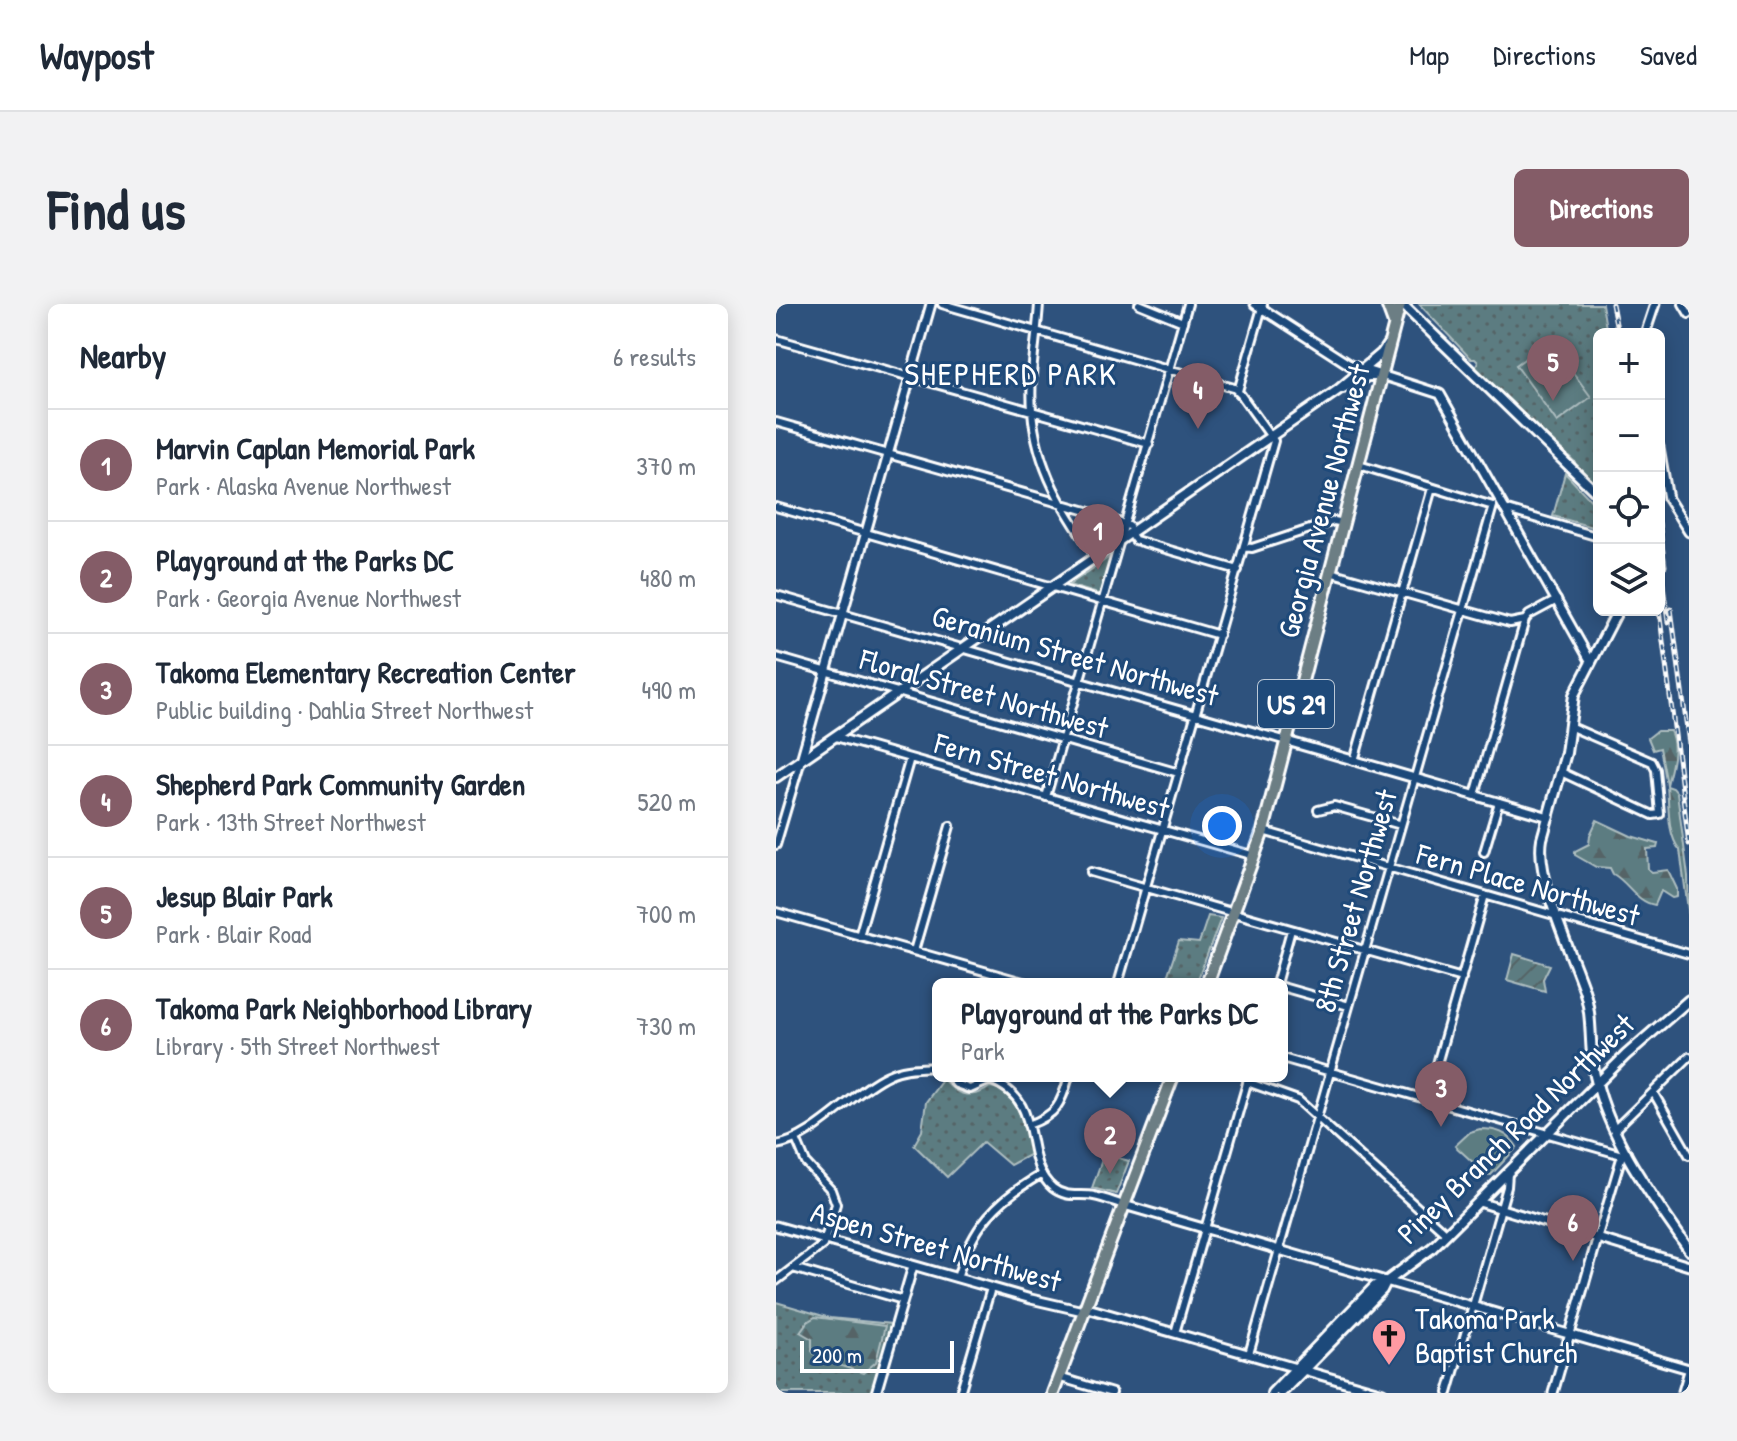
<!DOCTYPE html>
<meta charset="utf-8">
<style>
:root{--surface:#fff;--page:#f2f2f3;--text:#1f2937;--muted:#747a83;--line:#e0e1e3;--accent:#845c67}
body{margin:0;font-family:"Patrick Hand",sans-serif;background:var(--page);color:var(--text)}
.controls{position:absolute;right:24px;top:24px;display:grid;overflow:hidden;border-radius:12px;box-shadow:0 4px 20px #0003}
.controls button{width:72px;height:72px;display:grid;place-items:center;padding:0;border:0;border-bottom:2px solid var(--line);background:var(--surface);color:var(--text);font:40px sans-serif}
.scale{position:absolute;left:24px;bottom:20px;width:154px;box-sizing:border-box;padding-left:8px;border:4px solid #fff;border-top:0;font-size:22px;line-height:28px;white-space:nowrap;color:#fff;-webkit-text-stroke:6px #1f4a7a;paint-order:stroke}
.you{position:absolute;left:446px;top:522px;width:28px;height:28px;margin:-20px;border:6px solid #fff;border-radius:50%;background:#1a73e8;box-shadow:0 0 0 12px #1a73e833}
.badge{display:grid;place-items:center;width:52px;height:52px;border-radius:50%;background:var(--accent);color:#fff;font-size:26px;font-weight:700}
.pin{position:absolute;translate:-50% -66px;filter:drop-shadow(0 2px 4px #0008)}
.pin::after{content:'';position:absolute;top:42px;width:28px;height:24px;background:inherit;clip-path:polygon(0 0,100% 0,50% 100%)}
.popup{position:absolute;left:156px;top:674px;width:356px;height:104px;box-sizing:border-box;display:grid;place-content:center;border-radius:12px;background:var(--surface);filter:drop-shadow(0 2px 6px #0005);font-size:26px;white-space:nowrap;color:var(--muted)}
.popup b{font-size:30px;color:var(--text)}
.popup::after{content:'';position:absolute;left:50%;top:100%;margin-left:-16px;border:16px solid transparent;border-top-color:var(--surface)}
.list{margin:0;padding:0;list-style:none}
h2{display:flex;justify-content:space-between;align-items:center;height:104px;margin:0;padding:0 32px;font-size:34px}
h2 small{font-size:26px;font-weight:400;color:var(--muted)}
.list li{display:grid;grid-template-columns:52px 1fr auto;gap:24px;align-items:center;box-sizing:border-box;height:112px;padding:0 32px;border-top:2px solid var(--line)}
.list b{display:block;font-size:30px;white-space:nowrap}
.list p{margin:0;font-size:26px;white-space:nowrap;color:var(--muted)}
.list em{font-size:26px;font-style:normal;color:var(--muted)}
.icon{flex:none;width:44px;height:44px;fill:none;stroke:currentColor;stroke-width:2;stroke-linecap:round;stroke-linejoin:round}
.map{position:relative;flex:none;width:913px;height:1089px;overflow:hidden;border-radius:12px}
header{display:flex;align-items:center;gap:48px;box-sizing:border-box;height:112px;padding:0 40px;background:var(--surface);border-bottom:2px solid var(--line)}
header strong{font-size:38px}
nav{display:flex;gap:44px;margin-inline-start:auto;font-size:28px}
.intro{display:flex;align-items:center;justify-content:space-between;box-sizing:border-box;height:192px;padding:0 48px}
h1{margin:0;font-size:56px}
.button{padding:20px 36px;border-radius:12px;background:var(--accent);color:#fff;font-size:28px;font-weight:700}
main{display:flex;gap:48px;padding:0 48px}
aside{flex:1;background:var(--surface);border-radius:12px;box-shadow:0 4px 20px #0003}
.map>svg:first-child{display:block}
.grass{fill:url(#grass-dots);stroke:#aebec0;stroke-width:2}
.forest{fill:url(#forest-firs);stroke:#aebec0;stroke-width:2}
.garden{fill:url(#garden-furrows);stroke:#aebec0;stroke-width:2}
.pitch{fill:#5c7c81;stroke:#aebec0;stroke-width:2}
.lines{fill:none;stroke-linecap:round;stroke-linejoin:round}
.minor-casing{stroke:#fff;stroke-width:12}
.tertiary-casing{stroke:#fff;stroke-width:13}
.secondary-casing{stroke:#fff;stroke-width:14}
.trunk-casing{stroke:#fff;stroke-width:16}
.minor{stroke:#1f4a7a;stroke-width:6}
.tertiary{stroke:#1f4a7a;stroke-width:7}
.secondary{stroke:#1f4a7a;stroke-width:8}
.trunk{stroke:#6c7e84;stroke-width:10}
.rail-casing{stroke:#fff;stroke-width:5}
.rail{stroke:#1f4a7a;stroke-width:2;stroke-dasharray:6;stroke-linecap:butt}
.labels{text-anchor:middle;stroke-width:6;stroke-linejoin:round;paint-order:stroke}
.shield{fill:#1f4a7a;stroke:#bcc9d7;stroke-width:2}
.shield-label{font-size:28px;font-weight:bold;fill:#fff}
.street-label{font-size:30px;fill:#fff;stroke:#1f4a7a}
.poi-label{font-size:30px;fill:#fff;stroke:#1f4a7a;text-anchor:start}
.neighbourhood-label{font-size:32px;letter-spacing:2px;fill:#fff;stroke:#1f4a7a}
</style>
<header>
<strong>Waypost</strong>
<nav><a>Map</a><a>Directions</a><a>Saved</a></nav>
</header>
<div class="intro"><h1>Find us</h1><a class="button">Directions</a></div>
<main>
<aside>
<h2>Nearby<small>6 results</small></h2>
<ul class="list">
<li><span class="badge">1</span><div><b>Marvin Caplan Memorial Park</b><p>Park · Alaska Avenue Northwest</p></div><em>370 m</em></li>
<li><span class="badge">2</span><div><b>Playground at the Parks DC</b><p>Park · Georgia Avenue Northwest</p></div><em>480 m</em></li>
<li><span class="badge">3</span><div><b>Takoma Elementary Recreation Center</b><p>Public building · Dahlia Street Northwest</p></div><em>490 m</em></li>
<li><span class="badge">4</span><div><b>Shepherd Park Community Garden</b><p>Park · 13th Street Northwest</p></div><em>520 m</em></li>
<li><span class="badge">5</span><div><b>Jesup Blair Park</b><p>Park · Blair Road</p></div><em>700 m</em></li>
<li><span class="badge">6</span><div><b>Takoma Park Neighborhood Library</b><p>Library · 5th Street Northwest</p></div><em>730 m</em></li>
</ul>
</aside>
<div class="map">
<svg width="913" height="1089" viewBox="0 0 913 1089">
<defs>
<pattern id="grass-dots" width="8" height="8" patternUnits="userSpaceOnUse" patternTransform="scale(2)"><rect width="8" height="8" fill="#5c7c81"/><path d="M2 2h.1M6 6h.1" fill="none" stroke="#546466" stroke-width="1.8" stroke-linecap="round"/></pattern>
<pattern id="forest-firs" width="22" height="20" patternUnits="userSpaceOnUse" patternTransform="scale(2)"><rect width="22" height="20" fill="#5c7c81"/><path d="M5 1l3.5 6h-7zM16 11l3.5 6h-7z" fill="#546466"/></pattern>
<pattern id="garden-furrows" width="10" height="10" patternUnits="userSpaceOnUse" patternTransform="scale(2)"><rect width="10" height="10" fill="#5c7c81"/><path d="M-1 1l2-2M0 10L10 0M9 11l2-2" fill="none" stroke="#546466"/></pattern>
</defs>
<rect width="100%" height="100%" fill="#2e527d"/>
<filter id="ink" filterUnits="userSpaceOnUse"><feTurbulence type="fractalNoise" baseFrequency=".0125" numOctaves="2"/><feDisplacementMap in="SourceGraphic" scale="16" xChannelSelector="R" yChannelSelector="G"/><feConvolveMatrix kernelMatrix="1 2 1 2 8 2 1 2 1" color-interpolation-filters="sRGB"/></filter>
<g filter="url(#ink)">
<path class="grass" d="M643 0H826L831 30H823V184L800 163 799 158 703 69 699 65 702 58 699 55H695Z
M789 169 823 205V225L777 212Z
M335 252 325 291 293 281Z
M432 612 445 614 420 680 389 679 403 637 423 639Z
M167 775C180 791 196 796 214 783 244 787 249 827 255 850L234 861 207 838 171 873 138 841 146 827 150 798Z
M328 850 353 857 340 890 316 884Z
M0 998 54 1014 115 1020 95 1089H0Z"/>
<path class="forest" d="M881 427H894C902 443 895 464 891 481L884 444 877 446 872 434Z
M891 482 897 484 901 489 912 572 913 613 904 546C891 532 893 501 891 482Z
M821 516 855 532 882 540 881 544 871 545 872 565 876 568 892 566 901 585V593L896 594 885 587 879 601C860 598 853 579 837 570L834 564 820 563 799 551V547L813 540 814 531Z
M39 1013 109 1022 100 1058 87 1069 43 1055 36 1047V1035L24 1028 31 1018Z"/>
<path class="garden" d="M738 650 774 661 767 675 769 687 731 676Z"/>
<path class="pitch" d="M774 37 815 93 781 118 740 61Z
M704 825C720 825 732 828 741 843L715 871 710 870 679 842 694 828Z"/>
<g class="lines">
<defs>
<path id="minor" d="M166 0 458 84 465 91 498 137 342 680
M263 0C261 35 253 71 256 106 260 164 288 207 320 253
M363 0 407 18
M907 0 913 10
M0 35 373 140
M462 87 487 0
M0 118 311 207 353 222
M583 161 717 202
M0 203 443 331
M728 205 823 233
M354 229 359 236 462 266
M468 243 476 244 558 217 568 219
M554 268 734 319 749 316 753 311 781 296
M0 291 511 437
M0 353 403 469
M60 433 479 552
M578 457 656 184
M785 468 877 511 884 510 880 466 876 458 793 422
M699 491 749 316
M270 493 412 0
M542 506 558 502 625 521
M487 527 913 650
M0 541 25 456
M708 548 723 498
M315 568 686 674
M0 608 254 680
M83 632 134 454
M138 647 174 522
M500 680 515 626
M506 683 573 702
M506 754 846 851 851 849
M173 772 180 780 194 785 214 776
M214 776C271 797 243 856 277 884 291 895 303 889 318 892 328 894 338 898 348 901
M471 778 522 796 671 930
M877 788 913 851
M651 795 709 591
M252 821C281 811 285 800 293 772
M838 826 913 753
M0 841C37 836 77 787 112 771 128 763 145 764 162 763
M821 935 846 851
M17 964 127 996
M181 974C196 923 220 896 266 870
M0 977 47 941 60 900 55 886 30 859 20 835
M399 1029 473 772
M473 1050 717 202
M282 1073 336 1089
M184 1089 215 984
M672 1089 731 883 732 869
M906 1089 913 1065"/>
<path id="tertiary" d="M479 0 580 65
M869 30 879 0
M577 62 664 90 815 358
M883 143 892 195 913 228
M511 437 773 513
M25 456 155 0
M703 898 913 962
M348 901 913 1065
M0 922 255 995 307 1007
M308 1003 607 1089
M100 1089 137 962
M777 1089 820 939"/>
<path id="secondary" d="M626 0 823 191
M567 84 592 72H606
M842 306 798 391 790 449 766 535C759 573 795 648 808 686 818 715 812 747 820 776 836 840 877 893 913 946
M0 473 562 86 606 49 612 40
M496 1089 599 982 610 978 656 944 850 751 913 696
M505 1089 606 986 610 978"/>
<path id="trunk" d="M611 0 618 19
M431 680 487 527 624 0
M277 1089 397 772"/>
</defs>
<use href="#minor" class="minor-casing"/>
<use href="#tertiary" class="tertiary-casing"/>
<use href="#secondary" class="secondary-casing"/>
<use href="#trunk" class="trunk-casing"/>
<use href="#minor" class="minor"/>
<use href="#tertiary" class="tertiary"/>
<use href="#secondary" class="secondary"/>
<use href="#trunk" class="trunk"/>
<defs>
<path id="rail" d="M836 0 842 30
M883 219 889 262
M883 250 892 318
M895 305 913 440
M883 306 913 540"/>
</defs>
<use href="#rail" class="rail-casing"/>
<use href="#rail" class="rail"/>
</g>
</g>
<defs>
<symbol id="church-pin" viewBox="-11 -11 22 30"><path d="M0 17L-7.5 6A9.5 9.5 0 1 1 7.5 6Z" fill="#ff9aa2" stroke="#1f4a7a"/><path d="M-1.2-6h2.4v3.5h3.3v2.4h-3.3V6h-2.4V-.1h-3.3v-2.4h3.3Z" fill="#111"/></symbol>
</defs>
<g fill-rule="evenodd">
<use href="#church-pin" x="593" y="1012" width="40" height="54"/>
</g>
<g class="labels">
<rect class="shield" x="482" y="376" width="76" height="48" rx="6"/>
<g class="shield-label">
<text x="520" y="410">US 29</text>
</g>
<g class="street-label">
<text transform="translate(548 197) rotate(-75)" y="10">Georgia Avenue Northwest</text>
<text transform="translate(299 352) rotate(16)" y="10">Geranium Street Northwest</text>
<text transform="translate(208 390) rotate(16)" y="10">Floral Street Northwest</text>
<text transform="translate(276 472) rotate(16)" y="10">Fern Street Northwest</text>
<text transform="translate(752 581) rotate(16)" y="10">Fern Place Northwest</text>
<text transform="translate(580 597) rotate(-74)" y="10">8th Street Northwest</text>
<text transform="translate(740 825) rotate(-44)" y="10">Piney Branch Road Northwest</text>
<text transform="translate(160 943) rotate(16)" y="10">Aspen Street Northwest</text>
</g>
<g class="poi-label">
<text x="639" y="1025">Takoma Park<tspan x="639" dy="34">Baptist Church</tspan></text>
</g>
<g class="neighbourhood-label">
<text x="235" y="81">SHEPHERD PARK</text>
</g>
</g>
</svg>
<div class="controls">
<button>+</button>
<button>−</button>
<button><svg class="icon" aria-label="locate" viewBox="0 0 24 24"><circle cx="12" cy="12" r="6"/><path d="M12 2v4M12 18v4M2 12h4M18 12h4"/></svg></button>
<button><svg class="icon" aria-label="layers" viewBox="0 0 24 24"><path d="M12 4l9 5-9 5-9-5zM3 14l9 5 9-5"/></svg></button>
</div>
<div class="scale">200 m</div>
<div class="you"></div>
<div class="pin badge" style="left:322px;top:266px">1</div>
<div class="pin badge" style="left:334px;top:870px">2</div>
<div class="popup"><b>Playground at the Parks DC</b>Park</div>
<div class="pin badge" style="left:665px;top:823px">3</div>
<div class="pin badge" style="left:422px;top:125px">4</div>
<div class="pin badge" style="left:777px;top:97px">5</div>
<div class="pin badge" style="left:797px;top:957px">6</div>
</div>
</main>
